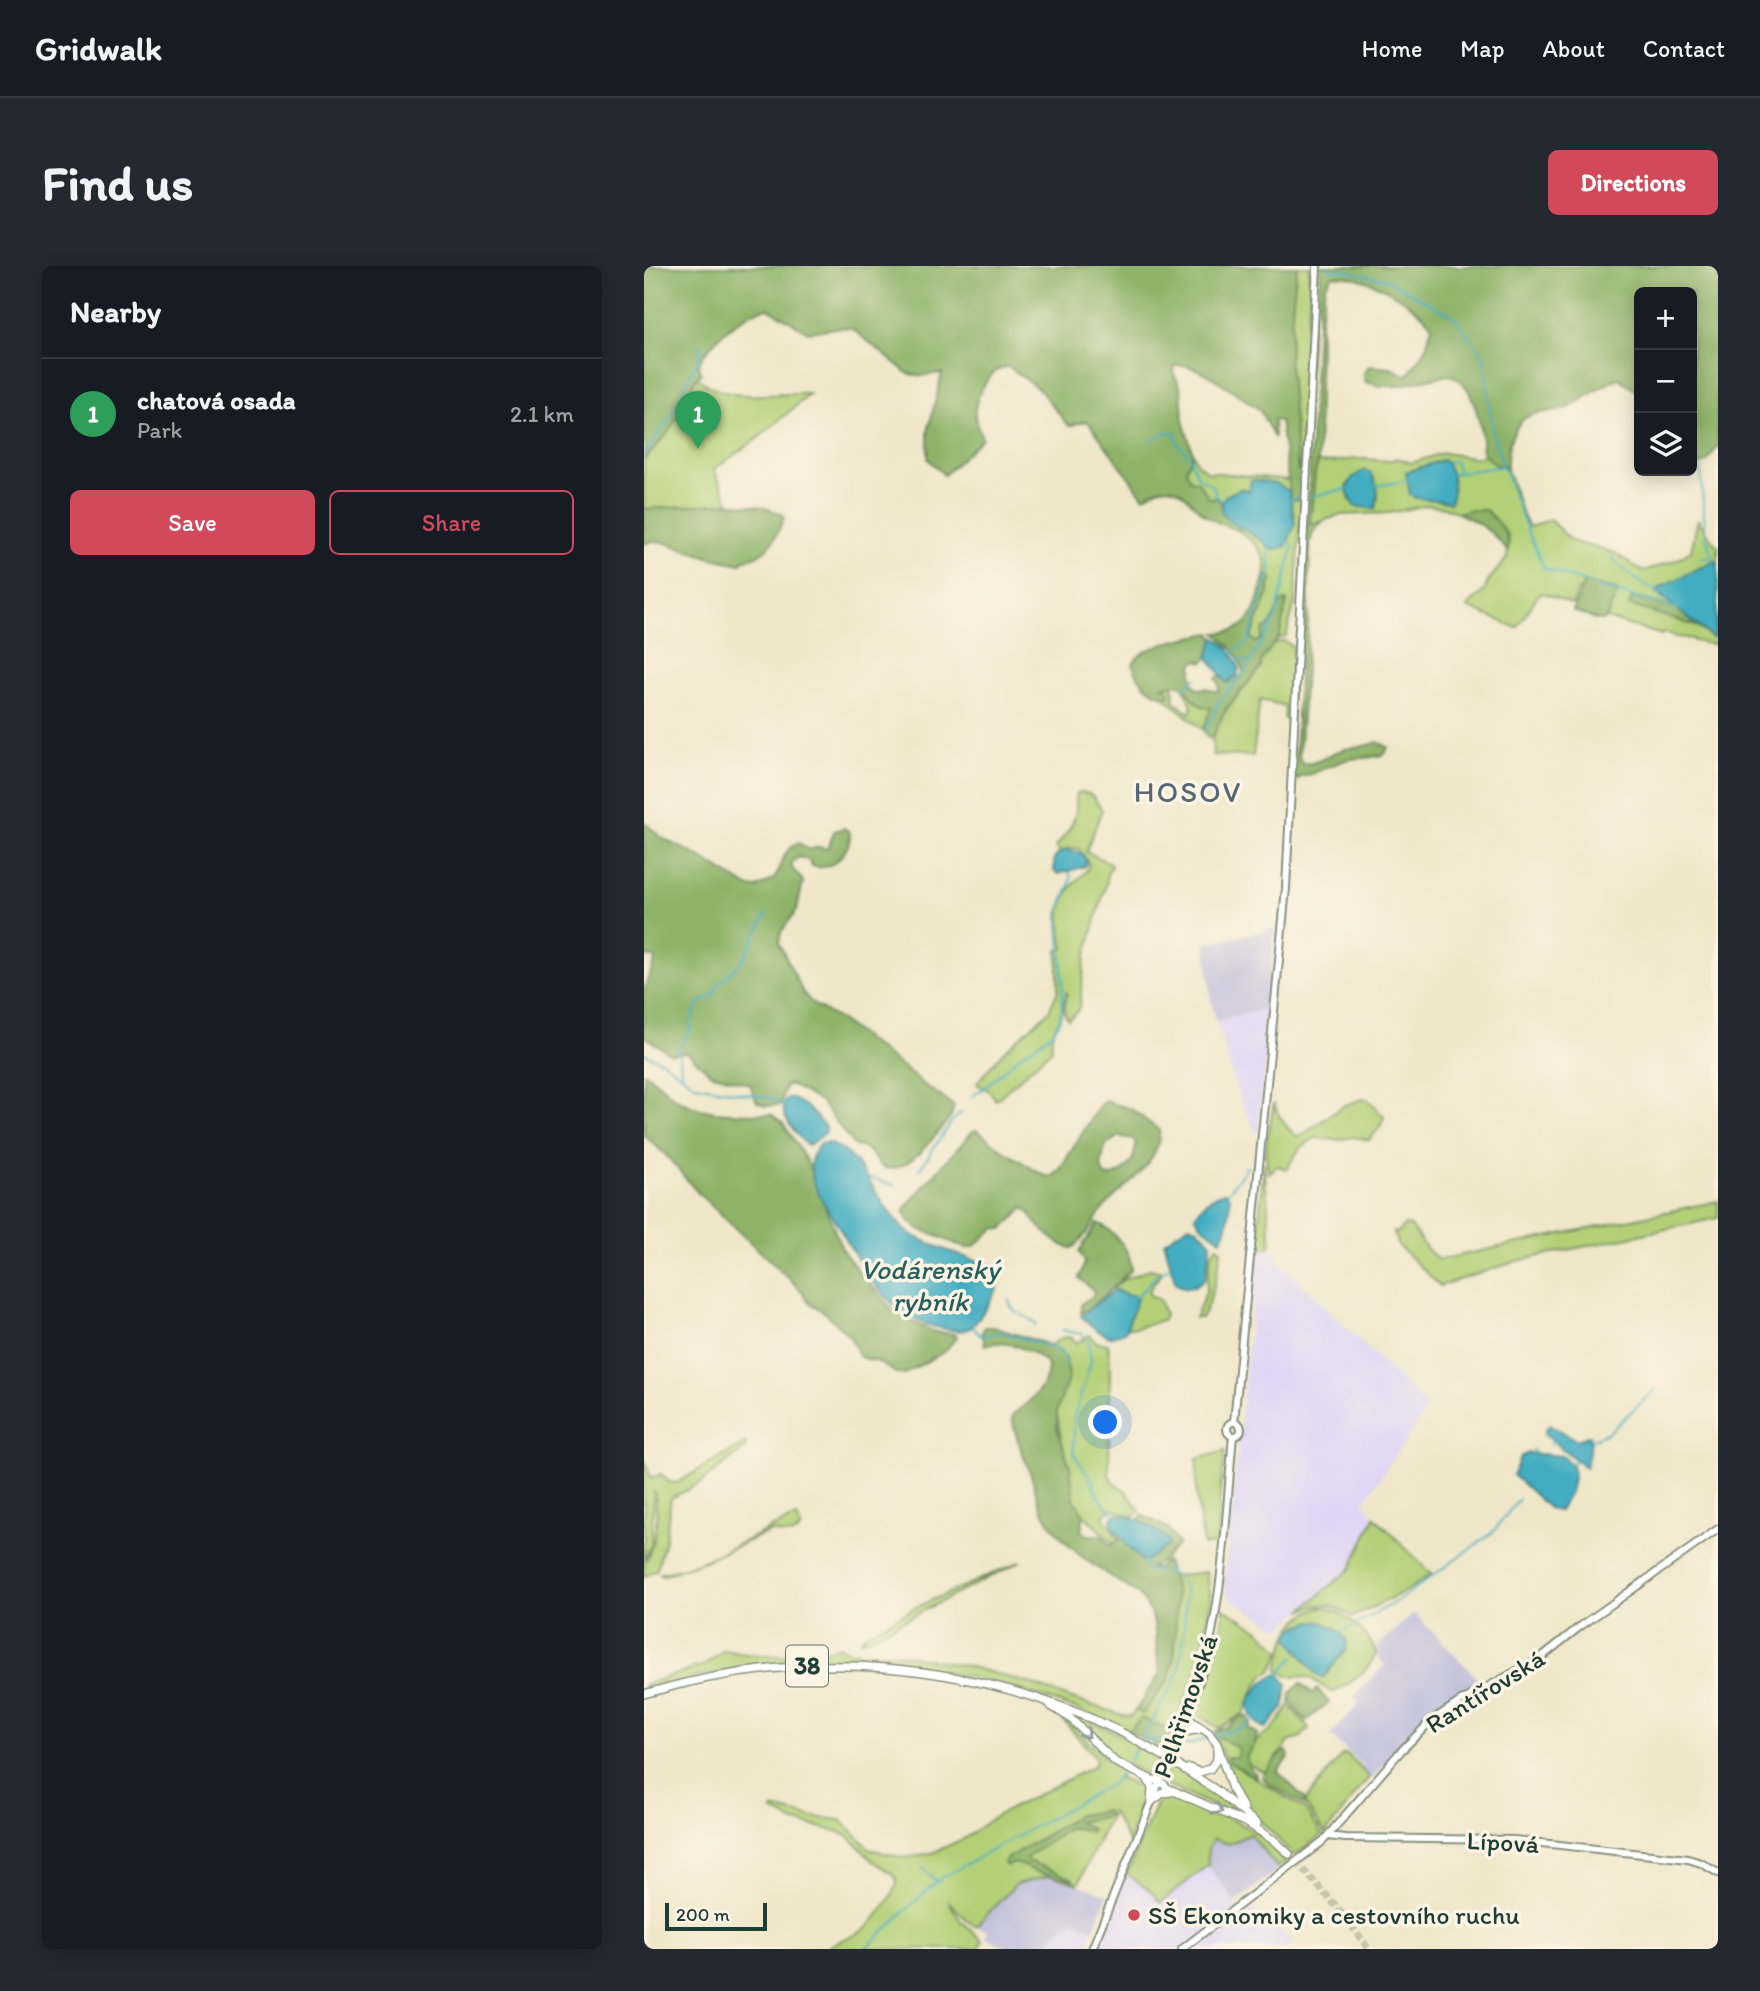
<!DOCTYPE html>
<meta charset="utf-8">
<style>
:root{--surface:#171b24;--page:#242831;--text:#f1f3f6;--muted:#9ea1a6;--line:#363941;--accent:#d1495b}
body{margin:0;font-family:Itim,sans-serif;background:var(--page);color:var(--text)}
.controls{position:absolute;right:21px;top:21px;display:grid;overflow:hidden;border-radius:10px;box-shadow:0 4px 18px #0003}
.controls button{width:63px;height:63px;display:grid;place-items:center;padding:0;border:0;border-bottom:2px solid var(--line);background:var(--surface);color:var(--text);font:35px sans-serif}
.scale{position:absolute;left:21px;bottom:18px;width:102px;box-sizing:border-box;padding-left:7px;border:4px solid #1f3d34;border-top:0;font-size:19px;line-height:24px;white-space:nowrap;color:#1f3d34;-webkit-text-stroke:5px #fcf5e5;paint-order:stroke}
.you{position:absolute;left:462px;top:1157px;width:24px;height:24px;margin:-18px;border:5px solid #fff;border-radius:50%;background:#1a73e8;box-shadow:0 0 0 10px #1a73e833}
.badge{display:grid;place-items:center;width:46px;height:46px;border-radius:50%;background:var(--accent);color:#fff;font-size:23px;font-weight:700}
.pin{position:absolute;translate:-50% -58px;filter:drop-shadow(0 2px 4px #0008)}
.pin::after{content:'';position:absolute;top:37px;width:24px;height:21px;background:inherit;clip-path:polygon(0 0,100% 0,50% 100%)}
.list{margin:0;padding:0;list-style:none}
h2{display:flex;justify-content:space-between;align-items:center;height:91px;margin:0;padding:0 28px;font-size:30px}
h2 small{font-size:23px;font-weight:400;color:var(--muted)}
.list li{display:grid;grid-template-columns:46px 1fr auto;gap:21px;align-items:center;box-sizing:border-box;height:112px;padding:0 28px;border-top:2px solid var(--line)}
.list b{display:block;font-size:26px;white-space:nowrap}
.list p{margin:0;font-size:23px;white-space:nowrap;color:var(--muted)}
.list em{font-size:23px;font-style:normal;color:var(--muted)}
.actions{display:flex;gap:14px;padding:21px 28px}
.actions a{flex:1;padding:16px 0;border:2px solid var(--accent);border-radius:10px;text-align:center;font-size:24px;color:var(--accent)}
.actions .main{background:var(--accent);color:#fff}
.icon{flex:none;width:38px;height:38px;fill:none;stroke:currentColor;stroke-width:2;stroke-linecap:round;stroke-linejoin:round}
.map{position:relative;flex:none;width:1074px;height:1683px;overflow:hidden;border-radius:10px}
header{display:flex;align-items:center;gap:42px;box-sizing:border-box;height:98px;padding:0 35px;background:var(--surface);border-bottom:2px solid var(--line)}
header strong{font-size:33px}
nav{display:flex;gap:38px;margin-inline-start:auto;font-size:24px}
.intro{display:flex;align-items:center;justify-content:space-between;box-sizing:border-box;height:168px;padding:0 42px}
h1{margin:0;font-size:49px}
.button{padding:18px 32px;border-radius:10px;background:var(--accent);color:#fff;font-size:24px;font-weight:700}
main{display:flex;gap:42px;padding:0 42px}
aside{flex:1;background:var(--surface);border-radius:10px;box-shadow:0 4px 18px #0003}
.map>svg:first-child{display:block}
.built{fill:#dfd5f5}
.industrial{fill:#c3c1db}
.green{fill:#b3d077;stroke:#698656;stroke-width:2;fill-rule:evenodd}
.forest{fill:#8eb268;stroke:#56784e;stroke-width:2;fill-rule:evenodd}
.water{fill:#42adc1;stroke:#30757a;stroke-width:2}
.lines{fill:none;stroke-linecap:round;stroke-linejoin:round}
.stream{stroke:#42adc1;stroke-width:2}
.primary-tunnel{stroke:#c6c5ac;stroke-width:7;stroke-dasharray:7 3.5;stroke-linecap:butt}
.secondary-casing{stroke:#88927f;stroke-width:10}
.primary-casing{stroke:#88927f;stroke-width:10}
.secondary{stroke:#fff;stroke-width:6}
.primary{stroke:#fff;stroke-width:7}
.primary-bridge-casing{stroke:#88927f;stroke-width:10;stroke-linecap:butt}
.primary-bridge{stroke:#fff;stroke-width:7}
.oneway{stroke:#8f9e9a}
.poi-dot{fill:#d1495b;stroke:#fcf5e5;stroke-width:2.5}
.labels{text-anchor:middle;stroke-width:7;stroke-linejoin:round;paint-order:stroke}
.shield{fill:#fcf5e5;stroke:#617469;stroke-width:2}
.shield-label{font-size:24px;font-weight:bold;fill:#1f3d34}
.street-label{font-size:26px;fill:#1f3d34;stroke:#fcf5e5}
.poi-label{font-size:26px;fill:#1f3d34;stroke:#fcf5e5;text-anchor:start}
.water-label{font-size:28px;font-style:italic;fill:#2a5f5e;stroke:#fcf5e5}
.quarter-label{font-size:30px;letter-spacing:2px;fill:#576874;stroke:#fcf5e5}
</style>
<header>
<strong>Gridwalk</strong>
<nav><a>Home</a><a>Map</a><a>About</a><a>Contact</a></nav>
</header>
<div class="intro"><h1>Find us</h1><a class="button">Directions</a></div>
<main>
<aside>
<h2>Nearby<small></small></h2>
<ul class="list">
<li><span class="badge" style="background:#2e9e5b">1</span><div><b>chatová osada</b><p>Park</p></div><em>2.1 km</em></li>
</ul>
<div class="actions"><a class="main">Save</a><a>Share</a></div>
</aside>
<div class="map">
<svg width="1074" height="1683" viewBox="0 0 1074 1683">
<rect width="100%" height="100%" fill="#fcf5e5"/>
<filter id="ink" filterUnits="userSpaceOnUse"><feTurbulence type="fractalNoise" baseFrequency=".0143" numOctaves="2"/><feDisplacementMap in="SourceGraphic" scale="14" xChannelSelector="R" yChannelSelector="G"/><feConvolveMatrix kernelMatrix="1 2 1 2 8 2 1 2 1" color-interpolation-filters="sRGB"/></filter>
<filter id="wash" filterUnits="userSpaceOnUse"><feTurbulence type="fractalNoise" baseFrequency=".00686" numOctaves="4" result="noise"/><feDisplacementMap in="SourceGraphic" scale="28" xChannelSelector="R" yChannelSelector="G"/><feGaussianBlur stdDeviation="1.57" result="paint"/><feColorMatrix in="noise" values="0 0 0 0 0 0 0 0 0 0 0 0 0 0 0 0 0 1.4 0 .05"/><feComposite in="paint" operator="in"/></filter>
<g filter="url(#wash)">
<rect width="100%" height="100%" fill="#f0e7ca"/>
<path class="built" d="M627 741 614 870 595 830 572 755Z
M627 980 638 999 784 1141 720 1236 731 1251 706 1303 636 1363 588 1334 582 1325 580 1317 614 983Z
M564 1599 595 1643 602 1638 647 1673V1680L643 1683H611L607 1679 602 1683 597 1679 592 1683H453L483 1608 508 1626 516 1637Z
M427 1654 450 1663 442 1683H402L407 1671 418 1662 426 1660Z"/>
<path class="industrial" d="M631 662 625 733 627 741 572 755 567 735 562 678Z
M770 1347 839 1418 784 1452 728 1513 718 1503V1499L686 1469 716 1437 710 1430 741 1399 728 1385Z
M606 1568 635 1603 591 1637 562 1597 565 1592 564 1583 569 1573 585 1578Z
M408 1609 464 1629 450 1663 428 1654 426 1660 418 1662 408 1671 403 1683H366L342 1672 344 1665 332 1660 372 1618Z"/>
<path class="green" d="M653 0H665L666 28 660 91 661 131 658 143 660 157 657 169 659 176 657 192 654 204 645 95 649 33Z
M54 112C84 139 131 126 166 128L113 173 70 203 85 237 0 243V194L22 169 34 150H39L50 114Z
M799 187 835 192 840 188 853 200 860 199 863 203 877 245 885 261 906 254 927 275 971 287 999 306 1032 294 1047 285 1054 253 1070 277 1074 279V305V299L1057 301 1014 323V328L1037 343 988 331 986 338 1052 360 1068 372 1072 368 1074 352V379L1049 375V373L1032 371 1020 366 1018 369 964 353C962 346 971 334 974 325L940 316 939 323 934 324 929 339 900 327 894 329 873 362 823 341 841 324 844 315 863 292 865 277 864 269 841 244 814 247 800 241 784 239 745 247 695 249 666 260 671 206 674 196C688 197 700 194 714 193 729 192 741 198 754 192L767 197ZM797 194C811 202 811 223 806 237L794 232H770L765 223 766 217 762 206ZM727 207C734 217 737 233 730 243L706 235 703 220 708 212Z
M549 188 553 198 564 206 645 214V225L632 217 608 214 604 225 599 222 583 229 578 237 573 232 560 244 529 215 526 205 545 195Z
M658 233 651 336 642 370 639 372 635 371 637 359 633 345C629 357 621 362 617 374L611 377 607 371 625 326 626 310 621 311C626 290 611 276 595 265L599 261 611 271 651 251 647 234Z
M641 375 649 381 646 455 640 453 641 440 616 434 609 490 569 489 568 472 578 450 616 402 617 395 629 377Z
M538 418 568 444 559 464 519 430 525 429 522 419H529L530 435 545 447 548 443 547 437Z
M439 526 448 529 458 544 442 586 466 597 467 601 463 608V615L441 692 436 738 433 746 424 753 420 746 423 725 415 755 408 768 407 784 352 834 345 825 333 818 336 813 359 786 405 745 414 725V684L420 683C415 655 412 639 432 615 438 609 443 607 445 598L435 583 426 582 416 586 412 581C420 570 430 560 432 545 433 538 431 534 433 527Z
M718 833 724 834 740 851 736 861 725 874 709 871 693 874 670 872 655 883 643 903 633 900 625 907 621 886 630 837C632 848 646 867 655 871L699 840Z
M620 896 627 980 614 983 613 980Z
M1074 935V952L873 995 796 1020 753 978 750 966 753 967 761 959 767 960 783 983 794 994Z
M573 980 577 984C574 1005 569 1033 557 1052H551L562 1026 567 988Z
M506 1003 518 1006 504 1026 507 1030 516 1034 521 1049 519 1054 491 1062H483L493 1032 469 1023 480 1013Z
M446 1069 452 1076 464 1078 466 1098 465 1209 470 1217 481 1224 496 1245 490 1251 466 1242 459 1251 475 1274 470 1278 441 1250 431 1247 412 1144 404 1081 420 1071H428L432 1077Z
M102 1177V1182L55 1218 27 1232 21 1274 13 1303 0 1311V1295L2 1294C13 1275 15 1245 10 1224L7 1280 0 1293V1193L7 1212 17 1208 25 1216 32 1217Z
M581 1185 576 1227 574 1278 559 1279 552 1224 553 1193Z
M153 1251 157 1261C150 1273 139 1268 127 1265L52 1298 17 1310 15 1307C58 1305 112 1265 153 1251Z
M731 1251 787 1308 764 1324 709 1351C686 1337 683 1335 658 1344L706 1303Z
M377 1295 223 1373 216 1374 223 1367 270 1342Z
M562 1306 567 1332 555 1398 528 1465 497 1452 484 1465C462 1453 438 1445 415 1437 283 1389 134 1381 0 1426V1419L63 1398 80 1384C110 1391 167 1395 194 1380L206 1386 249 1387 323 1400 388 1418 425 1432 479 1449 486 1450 492 1444 499 1447 530 1394 533 1328 528 1310Z
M677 1341C696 1341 727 1369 732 1387 726 1404 706 1418 690 1426 679 1424 675 1415 665 1412 649 1407 650 1416 633 1403 644 1372 641 1354 677 1341ZM667 1355 692 1362 703 1375 702 1384 680 1411 652 1360Z
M580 1342 615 1364 637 1385 627 1405 620 1409 611 1422 600 1447 574 1462 554 1449V1440L576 1372Z
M645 1440 665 1462 657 1471 645 1476 623 1504 620 1506 602 1497C601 1484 614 1472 624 1466 632 1461 640 1448 645 1440Z
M421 1445 471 1466 519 1493 512 1513 469 1492Z
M422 1453 461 1492 479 1504 475 1513 500 1522 485 1577 468 1546 434 1618 408 1609 372 1618 332 1660 326 1657 304 1635 317 1655 339 1675 334 1683H182C195 1672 206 1673 218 1665 228 1659 253 1627 253 1615L249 1608 229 1595 204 1570 193 1565 151 1556 129 1545V1542L168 1551 197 1554 226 1583 260 1592 288 1587 321 1572 350 1551 450 1500 452 1496 451 1491 419 1454Z
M571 1469 594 1482 593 1491H585V1496L661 1543 678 1569 650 1590 600 1538 593 1527Z
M699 1488H703L725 1511 681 1568 660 1536Z
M527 1498 572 1528 609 1557 523 1520 520 1511Z
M523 1529 531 1530C572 1546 613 1561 646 1592L634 1602 606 1568 585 1578 569 1573 564 1583V1599L516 1637 508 1626 483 1608 512 1538Z"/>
<path class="forest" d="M0 0H653L649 33 645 95 654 204 656 202 659 176 657 169 660 157 658 143 661 131 660 91 666 28 665 0H671L658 233 647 234 636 155 629 154 630 172 617 146 612 141C593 129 554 95 531 100L529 106 537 122 539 154 549 188 542 203 546 214 554 216 565 232H572L578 237 577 240 583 253 599 261 595 265C584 261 573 257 564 251 539 233 535 207 500 231L498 229 445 157 441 155 425 160 395 123 365 101C347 99 333 128 331 144 330 154 335 163 338 172L300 209 284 193V165L298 107 275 110 263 107 209 63 199 61 164 66 124 42C100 45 64 77 54 99L57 108 50 114 39 150H34L22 169 0 194Z
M676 0H1074V180L1063 196 1052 200 1048 181V26H995V127L975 112C957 119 944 131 928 140 916 146 902 145 890 148 868 154 862 184 863 203L859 199 853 200 839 188C838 166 832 113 804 109L752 120H736L721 116 720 107 725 100 747 102 761 109 765 108 781 84 788 60C772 36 717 5 688 10L681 20 676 56 674 196 671 206 666 259 678 256 669 266 666 278 663 378 655 491 658 497C672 500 683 489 695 485 708 480 721 482 734 476L744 481 741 488C728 493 718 491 706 493 688 497 674 508 656 511L654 514 650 511Z
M85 237 119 241 138 248 140 252C130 276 125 288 98 295L97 298 67 292 19 276 8 275 0 278V243Z
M825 244H842C852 256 869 268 863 285 850 266 834 256 814 247Z
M626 310 629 315 625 318V326L607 371 611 376 617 374 619 364 627 358 636 337 643 335 635 371 617 395V401L582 443 568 472H564L559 464 567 442C551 443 547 425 536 418L521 419 517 422 522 421 525 424V430C506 430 494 414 489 398 497 378 547 371 567 367L570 372 564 391 559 396 554 394 548 398V417L554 423 561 422 574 426 575 419 572 412 577 409 579 414 585 416 593 409 595 412 599 407C597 390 584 378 572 367 612 365 610 343 621 311Z
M940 316 974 325 961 354H954L929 345Z
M988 331 1037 343 1052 360 985 339Z
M0 556 18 572 56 591 104 621 113 622 130 613C138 601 139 581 155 577L165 584 174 581 182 582 185 580 190 565 200 562 206 566C208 585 187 607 168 600L166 595 155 591 148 596V602L159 615 153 644 137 666 135 677 159 727 170 739 195 753 273 812 275 815 310 840 307 850C293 866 266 908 241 902 233 900 230 887 222 883 216 879 213 883 208 877L177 836 147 819H142L136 839 122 840 113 836 106 818 66 807 43 786 27 788 0 770V723L12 693 10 691 0 690Z
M0 807C11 813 20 824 30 831 59 851 94 847 127 848L139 857 163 896 199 985 212 1002 246 1041 259 1052 291 1066 311 1068 313 1071 300 1086 260 1108 252 1107 234 1096 216 1091 206 1071 183 1048 166 1037 157 1024 55 928 21 888 0 869Z
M461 835 487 843 515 864C518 898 477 920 459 943 449 956 442 972 428 982 416 981 398 965 391 955 386 949 386 946 380 942L358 963 351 962 329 981 322 982 273 962 263 953 260 946 265 937 329 865 333 864 360 885 399 909 407 911 414 906 456 839ZM475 870 487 873 491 876C494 893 480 909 464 911L460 909 457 900 461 880Z
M453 957C469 963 489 987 487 1004L459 1031 437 1047V1038L449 1030 450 1025 435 1012 441 996 435 986Z
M341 1061H349L403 1078 413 1083 422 1092 425 1110 413 1145V1162L426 1201 430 1234 440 1248 437 1265 444 1269H457L466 1279 475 1274 469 1266 471 1264 499 1296 523 1272 495 1254 498 1249 524 1262 534 1278 518 1295 504 1303 513 1302 522 1295 533 1328 530 1394 524 1414 499 1448 492 1444 516 1407C509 1375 518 1353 493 1327 458 1305 418 1284 399 1245 393 1233 391 1221 387 1209 379 1188 372 1174 368 1152L369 1148C385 1137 405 1120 404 1099 392 1085 359 1072 341 1079L338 1066Z
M657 1417 668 1427 673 1423 685 1436 662 1455 646 1437 647 1426Z
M596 1450 603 1451 606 1457 604 1464 610 1465 613 1468 611 1478 602 1491 606 1503 613 1509V1512L585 1496 583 1491H593L594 1482 571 1469V1465L583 1461Z
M497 1452 528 1465 520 1483 484 1465Z
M643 1485 645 1491 633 1505 660 1532 661 1539 625 1518 618 1511C620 1506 637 1487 643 1485Z
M460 1545 464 1546V1550L434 1556 448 1563 447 1566 434 1562H425L382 1592 384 1595 428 1612 431 1615 394 1606 372 1597 363 1600 360 1598 362 1593 435 1549Z"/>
<path class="water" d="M799 194C810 205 811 223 806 237 793 231 778 236 766 229L762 206Z
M721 204 727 207C734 217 736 233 730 243L710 240 703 224 708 212Z
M607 214 632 217 645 225 651 259 642 280 630 284 624 282 620 276 583 253 577 245 580 231 596 223 605 225Z
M1070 295 1073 296 1074 299C1074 318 1074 357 1069 372L1012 326 1017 321Z
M571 372C583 377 590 390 595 402L593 409 583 417 564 391Z
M423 584C431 587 442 584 442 598L440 601 414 608 410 605V593L414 588Z
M146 831 162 840 183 863 181 867 165 879H162C152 867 138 853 139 837Z
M183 877C215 883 235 939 258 961 277 979 333 995 358 1002 361 1018 338 1048 328 1061 317 1067 308 1064 297 1062 245 1054 219 1002 194 960 184 944 168 922 167 902 166 893 170 885 176 878Z
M581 926 586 931C586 945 585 962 577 974L557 959 551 949C559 939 568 929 581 926Z
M545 959 554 962 567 977 561 1013 549 1021 541 1022 532 1018 520 976Z
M471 1024 482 1029H490L493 1033 481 1066 465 1071 450 1062 437 1050Z
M906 1159 932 1174 945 1170 947 1174 942 1202 900 1168 902 1162Z
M884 1187 918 1190 927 1198 930 1207 926 1226 915 1245 906 1243 869 1209 876 1191Z
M473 1248 495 1254 523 1272 525 1275 523 1280 499 1296 486 1283 467 1259V1253Z
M667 1355C682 1355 694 1362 703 1375L702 1384 678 1412 672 1408 644 1372 649 1363Z
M635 1408 643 1418 640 1441 622 1462C612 1460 606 1449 604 1440 609 1425 620 1413 635 1408Z"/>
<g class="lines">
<path class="stream" d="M682 1C689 6 691 4 699 4 713 5 725 13 740 12L809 50 837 86 840 93 849 167 858 198
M506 175 521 166 532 167 533 177 544 188 554 211 569 220 572 230 578 235
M0 189 28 149 55 90 56 80
M803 197 808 195 812 196 814 206
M1056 199 1062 272 1070 294
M807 208 859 200 882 261 900 302 964 324 1037 343
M731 220 767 214
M668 230 704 223
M647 234 657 231
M968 292C982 305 995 319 1015 325
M1056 292 1069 291
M587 388 604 376 626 305 625 283
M592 395 598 393 603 396
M539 422 552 412
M561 464 570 448 573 438 600 406 631 353 649 281 646 275
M48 753 55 737 70 729 72 721 98 695 123 647
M0 787 20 796 51 819 126 832 139 837
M38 809 34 784 47 763 46 756
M328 830C346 820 357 805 373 792 385 782 401 775 411 763 425 746 415 674 415 652 414 636 430 622 426 606
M276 903 306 857 318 846
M225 912 251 919
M583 928 603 901
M491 1032 514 1008 526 1001
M365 1033C366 1049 384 1048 392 1059
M328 1060 337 1070 357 1066 403 1080 417 1085 423 1098
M418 1064 438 1068 444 1074 447 1096 430 1151V1182L431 1190 448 1214 454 1230 470 1249
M947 1174 965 1166 1011 1124
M907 1179 909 1174
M888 1187 889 1183
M927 1198 932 1195
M522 1300 527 1308
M697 1367 755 1334 848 1267 875 1233
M635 1408 650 1391
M569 1470 600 1461 610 1453
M498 1474 535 1406 540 1368 542 1323 531 1309 502 1303 500 1294
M499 1475 522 1473
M539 1478 544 1479 564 1472
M483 1498 495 1478
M279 1602 291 1614
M221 1683 294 1614 469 1517 478 1506"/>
</g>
</g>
<g filter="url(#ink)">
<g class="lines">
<path class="primary-tunnel" d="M645 1588 694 1642 725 1683"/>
<defs>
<path id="secondary" d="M583 1163a7 7 0 1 1 14 0a7 7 0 1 1-14 0Z
M590 1156 642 622 673 0
M684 1570 701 1572 870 1574 1044 1593 1057 1597 1074 1607
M448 1683 552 1425C580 1346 581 1253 589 1170
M538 1683 679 1575 756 1486 787 1455 814 1437 895 1393 934 1362 1074 1263"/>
<path id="primary" d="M0 1428C160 1380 327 1394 477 1466
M407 1440 426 1452 471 1496 508 1514H516L523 1522 605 1558 632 1576
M544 1443 547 1455 565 1467 573 1478 588 1523 600 1543
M540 1454 553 1463
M532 1472 545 1465 554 1464
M526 1494 572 1524 613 1558
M545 1502 555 1506 566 1503 573 1493V1484
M504 1514 508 1522 507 1536
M507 1536 519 1527 527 1526
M629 1573 645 1588"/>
</defs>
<use href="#secondary" class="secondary-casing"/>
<use href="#primary" class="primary-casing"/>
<use href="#secondary" class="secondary"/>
<use href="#primary" class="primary"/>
<defs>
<path id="primary-bridge" d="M477 1466 526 1494"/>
</defs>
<use href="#primary-bridge" class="primary-bridge-casing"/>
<use href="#primary-bridge" class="primary-bridge"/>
</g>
<defs><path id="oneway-chevron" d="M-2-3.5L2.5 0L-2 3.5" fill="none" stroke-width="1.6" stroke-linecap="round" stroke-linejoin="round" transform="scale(1.75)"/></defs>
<g class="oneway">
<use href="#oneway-chevron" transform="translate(442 1468) rotate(47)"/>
<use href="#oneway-chevron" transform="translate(574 1544) rotate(24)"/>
</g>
</g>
<circle class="poi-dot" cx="490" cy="1649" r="7"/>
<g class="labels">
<rect class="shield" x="142" y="1379.5" width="42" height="41" rx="5"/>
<g class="shield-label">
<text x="163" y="1408">38</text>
</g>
<g class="street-label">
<text transform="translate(841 1425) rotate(-32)" y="9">Rantířovská</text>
<text transform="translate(541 1440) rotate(-71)" y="9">Pelhřimovská</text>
<text transform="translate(859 1576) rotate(3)" y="9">Lípová</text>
</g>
<g class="poi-label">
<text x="504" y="1658">SŠ Ekonomiky a cestovního ruchu</text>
</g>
<g class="water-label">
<text x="286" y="1013">Vodárenský<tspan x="286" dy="32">rybník</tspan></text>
</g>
<g class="quarter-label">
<text x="544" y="536">HOSOV</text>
</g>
</g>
</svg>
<div class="controls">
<button>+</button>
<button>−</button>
<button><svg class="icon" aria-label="layers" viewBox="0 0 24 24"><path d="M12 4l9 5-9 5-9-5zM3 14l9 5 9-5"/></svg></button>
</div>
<div class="scale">200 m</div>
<div class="you"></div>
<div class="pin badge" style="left:54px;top:183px;background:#2e9e5b">1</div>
</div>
</main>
